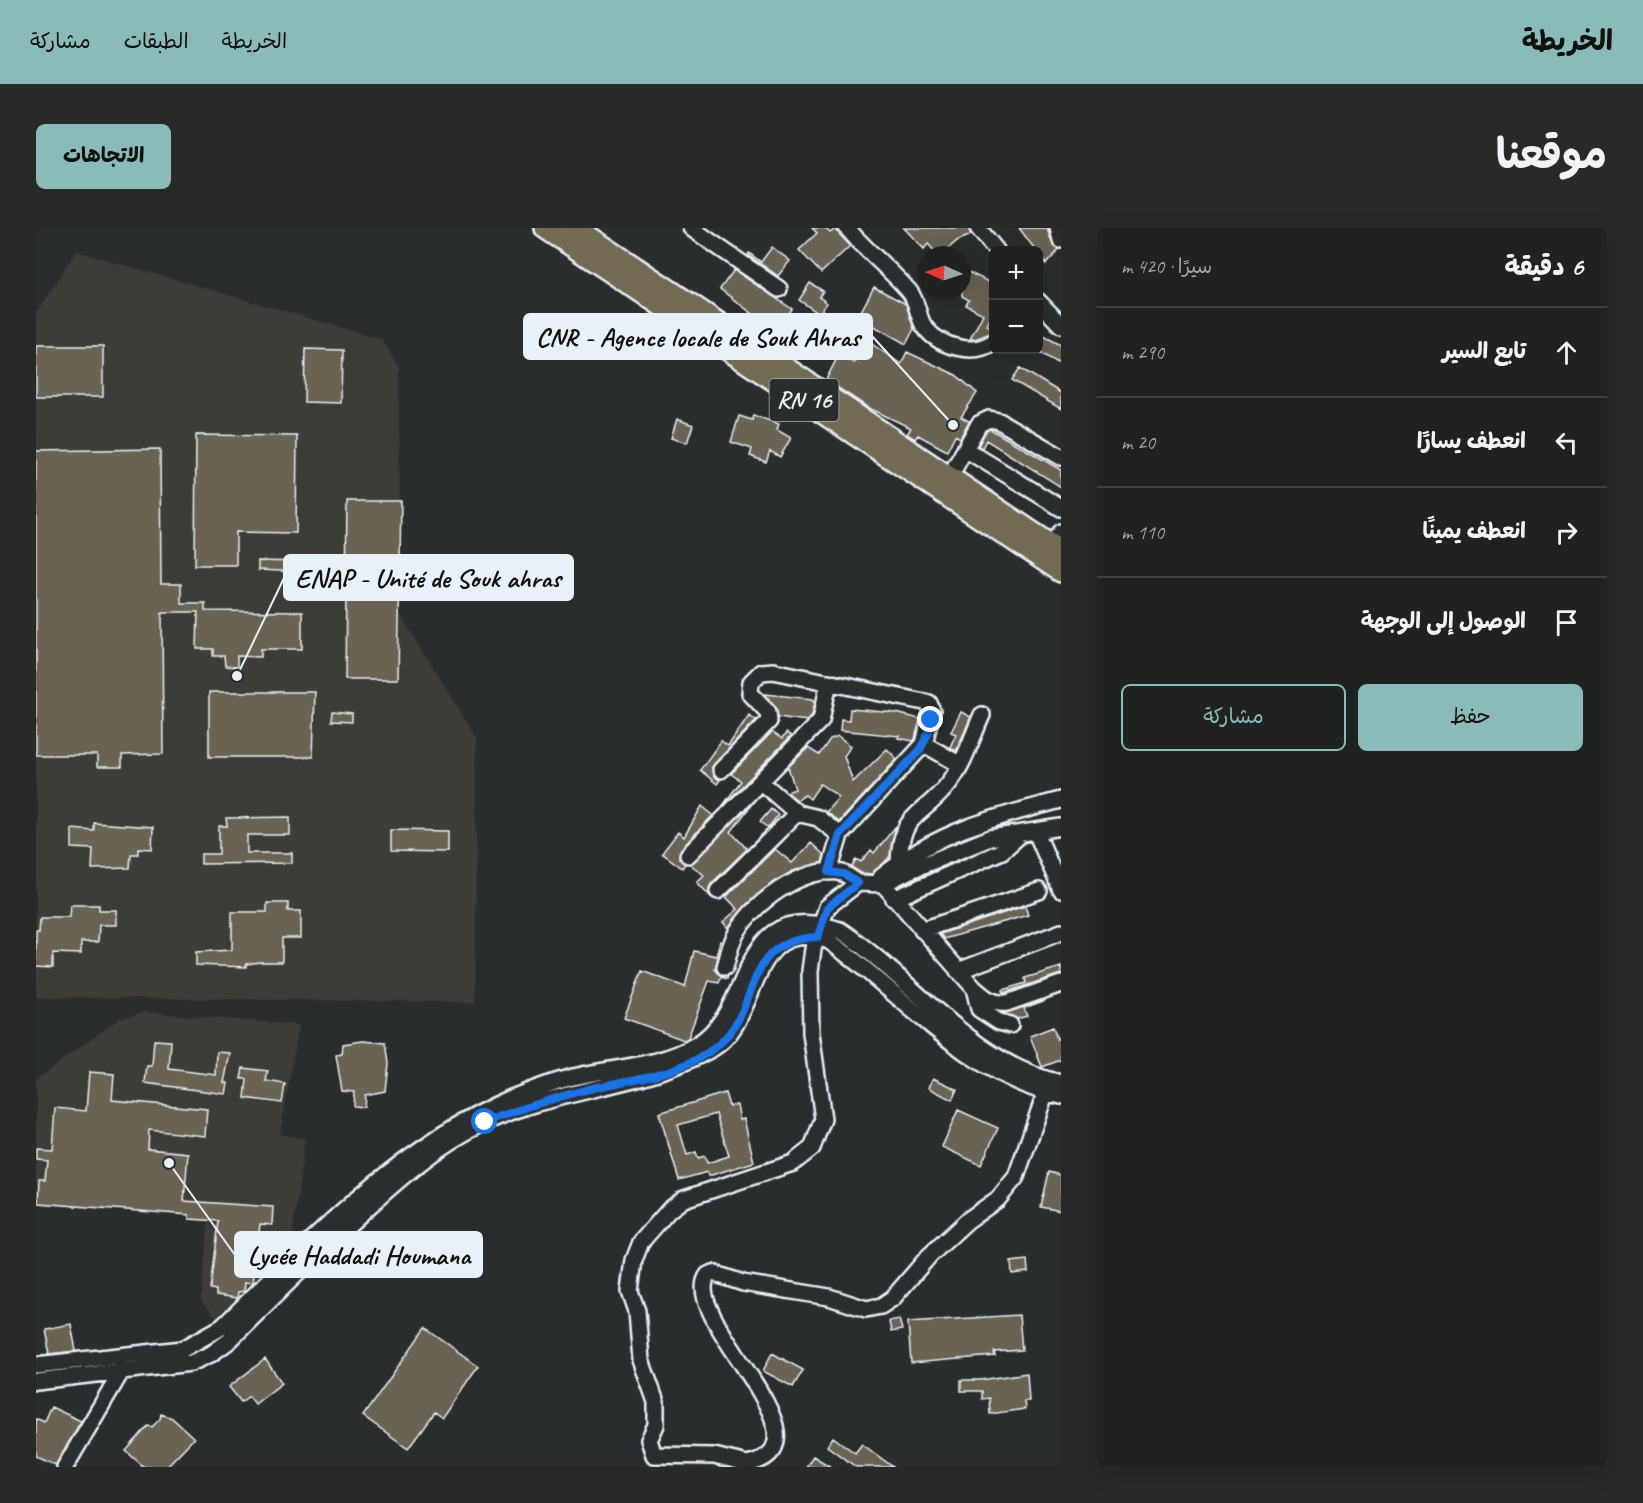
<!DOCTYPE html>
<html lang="ar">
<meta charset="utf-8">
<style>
:root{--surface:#202222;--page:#282a2a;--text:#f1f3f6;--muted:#a2a4a5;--line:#3d3f40;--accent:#8bbbb9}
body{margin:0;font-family:Caveat,"Playpen Sans Arabic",sans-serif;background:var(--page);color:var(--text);direction:rtl}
.controls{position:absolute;right:18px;top:18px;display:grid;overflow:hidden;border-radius:9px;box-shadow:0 6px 24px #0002}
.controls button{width:54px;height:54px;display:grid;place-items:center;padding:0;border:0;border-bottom:2px solid var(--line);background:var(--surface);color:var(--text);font:30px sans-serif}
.compass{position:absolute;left:881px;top:18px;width:54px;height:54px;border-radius:50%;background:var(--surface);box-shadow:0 6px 24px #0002;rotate:273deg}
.stop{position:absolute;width:18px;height:18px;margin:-14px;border:4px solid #1a73e8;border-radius:50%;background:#fff}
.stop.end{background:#1a73e8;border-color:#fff;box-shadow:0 2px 6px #0008}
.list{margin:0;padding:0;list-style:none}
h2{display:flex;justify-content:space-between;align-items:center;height:78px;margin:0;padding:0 24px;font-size:26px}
h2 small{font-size:20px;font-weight:400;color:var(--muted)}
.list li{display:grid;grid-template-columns:39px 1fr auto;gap:18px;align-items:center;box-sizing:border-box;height:90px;padding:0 24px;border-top:2px solid var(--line)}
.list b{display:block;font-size:22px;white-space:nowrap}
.list em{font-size:20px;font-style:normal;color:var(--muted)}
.actions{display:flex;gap:12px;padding:18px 24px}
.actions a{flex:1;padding:14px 0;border:2px solid var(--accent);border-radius:9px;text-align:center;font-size:21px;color:var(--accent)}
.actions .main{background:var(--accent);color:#111}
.icon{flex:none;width:33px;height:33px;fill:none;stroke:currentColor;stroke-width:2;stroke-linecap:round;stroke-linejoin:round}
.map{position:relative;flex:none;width:1025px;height:1239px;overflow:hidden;direction:ltr;border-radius:9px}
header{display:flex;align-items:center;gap:36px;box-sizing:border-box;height:84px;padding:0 30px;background:var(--accent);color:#111}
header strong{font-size:28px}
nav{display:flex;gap:33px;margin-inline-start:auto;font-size:21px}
.intro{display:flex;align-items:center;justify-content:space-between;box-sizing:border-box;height:144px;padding:0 36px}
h1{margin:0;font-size:42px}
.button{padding:15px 27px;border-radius:9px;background:var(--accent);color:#111;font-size:21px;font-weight:700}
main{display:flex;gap:36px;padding:0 36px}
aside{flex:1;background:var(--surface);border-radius:9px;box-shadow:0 6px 24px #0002}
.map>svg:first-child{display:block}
.built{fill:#3d3d39}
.building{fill:#6a6353;stroke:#e8f1f8;stroke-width:1.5;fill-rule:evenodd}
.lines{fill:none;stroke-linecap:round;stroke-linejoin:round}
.minor-casing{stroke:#e8f1f8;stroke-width:20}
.highway-casing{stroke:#e8f1f8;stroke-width:26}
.minor{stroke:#2a2d2e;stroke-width:15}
.highway{stroke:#726b52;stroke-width:21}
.route{stroke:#1a73e8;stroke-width:8}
.labels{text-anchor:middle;stroke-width:5;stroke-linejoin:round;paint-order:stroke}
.shield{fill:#2a2d2e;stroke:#afb6bb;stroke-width:1.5}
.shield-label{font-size:24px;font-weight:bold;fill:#e8f1f8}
.leader{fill:none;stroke:#e8f1f8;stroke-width:2}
.callout-dot{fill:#e8f1f8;stroke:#2a2d2e;stroke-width:2}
.callout{fill:#e8f1f8;stroke:#e8f1f8;stroke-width:2}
.callout-label{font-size:27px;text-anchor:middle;font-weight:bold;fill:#111}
</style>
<header>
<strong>الخريطة</strong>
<nav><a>الخريطة</a><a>الطبقات</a><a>مشاركة</a></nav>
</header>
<div class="intro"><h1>موقعنا</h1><a class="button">الاتجاهات</a></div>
<main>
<aside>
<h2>6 دقيقة<small>سيرًا · 420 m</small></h2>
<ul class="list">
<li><svg class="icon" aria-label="ahead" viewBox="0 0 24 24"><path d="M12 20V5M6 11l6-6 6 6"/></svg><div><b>تابع السير</b></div><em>290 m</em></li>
<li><svg class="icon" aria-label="left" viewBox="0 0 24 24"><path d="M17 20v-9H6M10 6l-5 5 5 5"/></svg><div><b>انعطف يسارًا</b></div><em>20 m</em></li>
<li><svg class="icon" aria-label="right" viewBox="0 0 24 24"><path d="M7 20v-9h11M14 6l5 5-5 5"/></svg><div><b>انعطف يمينًا</b></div><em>110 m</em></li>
<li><svg class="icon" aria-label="arrive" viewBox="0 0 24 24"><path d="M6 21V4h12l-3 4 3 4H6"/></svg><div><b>الوصول إلى الوجهة</b></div></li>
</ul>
<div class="actions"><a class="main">حفظ</a><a>مشاركة</a></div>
</aside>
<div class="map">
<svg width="1025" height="1239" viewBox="0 0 1025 1239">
<rect width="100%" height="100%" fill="#2a2d2e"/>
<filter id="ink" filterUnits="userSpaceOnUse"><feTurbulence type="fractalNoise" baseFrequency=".0167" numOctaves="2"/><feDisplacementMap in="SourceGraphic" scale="12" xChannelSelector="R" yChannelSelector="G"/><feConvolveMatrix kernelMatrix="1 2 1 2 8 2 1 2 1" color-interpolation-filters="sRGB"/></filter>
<g filter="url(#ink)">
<path class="built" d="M40 23 345 111 363 139 364 386 441 510 439 774 0 769V86Z
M108 784 263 797 244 906 269 911 256 1008 232 1042 180 1089 165 1073 173 990 0 965V851L83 791Z"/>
<path class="building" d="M776 0H789L794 5 799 1 814 18 785 45 763 22 781 5Z
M868 0H932L935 7 921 13 905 27H902L892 16 888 21Z
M983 0H1011L1016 15 1023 22 1010 36Z
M736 19 754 33 742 48 712 27 713 25 725 34Z
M926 41 957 56V85L951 97 957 101V104L939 111H934L947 86 930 77 933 72 926 68Z
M698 42 756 81 748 93 769 108 764 117 743 106 684 61Z
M774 55 787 63 783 69 791 75 786 82 804 94 790 111 773 100 782 85 763 72Z
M838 59 870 76 878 101 870 116 822 89Z
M1002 105 1025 117V137L1002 123Z
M833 114 865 136 871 124 920 147 941 165 925 189 933 193 924 210 919 207 911 223 882 207 879 211 871 206 875 200 831 179 790 152 802 128 818 135Z
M0 118H67V169H0Z
M269 121 306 122 305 175 268 174Z
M984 140 1025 165V181L976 152Z
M717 187 743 196 741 202 755 210 744 229 734 223 730 234 714 228 716 221 695 214 703 188 716 192Z
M641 191 657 197 651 215 635 210Z
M954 201 1025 242V259L950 212 946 220 942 218 950 203Z
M160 207 261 208 260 305 200 304V337H159Z
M124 221 125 356H145V375H169V383L266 384V421H225V429L201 428V439L189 438 188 428H177V421H161L162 384H126L127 526 86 527V539H61V527H0V223Z
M311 273H365L362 451H309Z
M222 333 267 334V344L222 342Z
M173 464H279L277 529H173Z
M729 466 777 471 779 474 776 487 771 493 742 489 739 478Z
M814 481 860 485 884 491 879 511 877 513 862 510 864 508 804 502 805 491 813 492Z
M296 484 316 486V494L295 493Z
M925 484 935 489 920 523 914 519 920 506 915 504Z
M713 487 720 492 676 539 678 549 684 552 681 556 664 542 685 513 692 518Z
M736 504 746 511 750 505 755 508 685 580 705 553 695 546Z
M802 508 815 518 808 528 817 554 851 521 861 531 803 594 790 584 803 569 784 556 774 571 769 567 761 572 751 564 759 561 752 539 772 520 783 527 794 511Z
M718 573 695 604 711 621 675 656 673 661 674 668 661 654 668 647 654 636Z
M666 578 677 587 645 621 643 630 649 636 646 640 626 625 642 604 648 609Z
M735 581 742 587 732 600 724 594Z
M254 589V607H211V625H256V635L165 636V626H183V598H191L190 590Z
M58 595 117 599 116 621 102 620V626H95L94 640 56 641 57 621 36 620V601L58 603Z
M860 598 854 628 848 635 836 646 825 645 816 639 820 631 825 634 835 622 838 625Z
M355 602 412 603V624L355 623Z
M753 607 739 621 756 635 775 615 788 627 786 635 757 643 739 653 710 677 692 700 687 694 702 681 690 669Z
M231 675H252V683H265V710H246V734H224L210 736V739L160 737V724L196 722V684H231Z
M34 677H63V682H80V697H63L62 714H45V726L17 725V739L0 738V702H3L4 689H33Z
M989 678 992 687 908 711 904 706Z
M684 713 686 714 679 741 686 748H692L691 751 685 749 683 755 673 753 652 810 648 812 588 790 606 743 649 759 658 723 680 728Z
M1025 739V746L967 765 966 762 990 755 989 750Z
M1010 772 988 780 991 788 981 791 967 785Z
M1017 799 1021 811 1025 809V832L1006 839 994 808Z
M118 812 135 813 133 841 180 847 181 824 194 825 188 855H192L190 866 109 855 111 838H116Z
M327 813 349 815 352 835 349 863 329 867 328 879 317 878 318 864 306 863 300 827 306 826 307 816Z
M207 840 232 843 230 853 249 856 246 875 209 870 211 851H205Z
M53 844 78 846 76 872 171 881 169 908 113 902 112 921 152 925 148 973 237 979 236 997 224 996 217 1055 209 1054 208 1063 202 1064 201 1070 180 1067V1062L174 1061 182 993 153 991V987L2 975 3 953H9L11 932 0 931V920L16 921 19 880 50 883Z
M897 850 921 861 916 872 893 860Z
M689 865 693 878 701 877 704 892 708 891 718 934 672 948 671 944 643 952 623 885ZM680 886 693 928 671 935 669 928 662 930 660 924 651 927 642 897Z
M922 882 962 900 945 937 906 919Z
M1013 944 1025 947V983L1005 979Z
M991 1032 992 1044 976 1046 975 1034Z
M983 1087 986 1122 958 1124 959 1128 875 1135 872 1094Z
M863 1091 866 1102 855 1104 853 1093Z
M35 1096 40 1123 13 1126 8 1101Z
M389 1100 442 1138 406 1190 398 1184 372 1220 327 1188Z
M736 1125 767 1142 757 1159 727 1143Z
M229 1131 246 1155 219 1176 213 1168 205 1174 193 1159Z
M991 1145 993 1173H988L989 1181 954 1186 953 1170 946 1171V1163H925V1152H945Z
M15 1179 45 1193 20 1237 0 1228V1191L8 1195Z
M125 1186 136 1190 158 1210 130 1239H108L90 1223 112 1198 116 1199 124 1191Z
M797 1209 819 1225 826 1216 857 1239H820L791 1218Z
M777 1228 795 1239H770Z"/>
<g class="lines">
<defs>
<path id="minor" d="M655 0 743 61
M811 0C830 23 854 41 873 63 883 75 881 91 890 101 905 119 938 128 957 114
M942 0 960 22
M1022 0 1025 12
M1002 73 1025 97
M929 221 1025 280
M913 250 943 196 953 191 963 193 1025 229
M1015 318 1025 304
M888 516 923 536
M685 542 733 493 732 484 714 465 715 454 725 444 737 443 893 475 896 483 888 516 804 607 793 644
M725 554 761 585 782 590 804 607
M1000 604 1025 662
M652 627 785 492 793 454
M863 635C864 583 887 590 913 555 928 536 936 509 946 487
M845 649C902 603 956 590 1025 572
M847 656 938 760C948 769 957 777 971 775L1025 756
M682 663 761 585
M858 671 966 623 985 606
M886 702 1003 663
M689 739C692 729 694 717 699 708 713 677 770 635 806 645 812 647 817 652 822 655
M922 743 1025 704
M938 760 943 781 963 794 974 797
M1014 852 980 949 962 971 932 992 893 1028 857 1070 845 1078 830 1081 793 1069 707 1055 677 1045 672 1047C641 1088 805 1217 711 1236L678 1228 618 1227 613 1212 620 1197V1174L605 1132 601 1083 594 1063 598 1032 605 1014 633 982 648 971 757 935 776 920 787 891 775 805 774 743 777 721 791 679 822 655 847 656 872 643 954 610 1025 599
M0 1137 147 1121 186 1099C273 1014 359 921 473 871 493 863 516 854 537 849 578 839 623 839 660 817 723 780 698 667 804 702 876 750 937 837 1025 855
M0 1153 155 1135 175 1126 193 1113C234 1072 276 1030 320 990 359 954 401 916 450 894 523 860 608 860 677 820 726 792 711 685 793 713 868 766 930 848 1025 868
M29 1239 85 1144 86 1138"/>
<path id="highway" d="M510 0 1025 343
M539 0 1025 324"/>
</defs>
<use href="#minor" class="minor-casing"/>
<use href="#highway" class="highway-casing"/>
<use href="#minor" class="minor"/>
<use href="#highway" class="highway"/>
</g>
</g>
<g class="lines" filter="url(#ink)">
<path class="route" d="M449 894C480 882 512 872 545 863 589 851 645 849 682 817 728 777 704 712 782 709L791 680 822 655 808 646 793 644 804 607 884 522 893 504 895 492"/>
</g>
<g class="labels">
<rect class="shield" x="733.5" y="151" width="69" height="42" rx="4.5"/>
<g class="shield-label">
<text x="768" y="180">RN 16</text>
</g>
</g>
<path class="leader" d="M917 197L836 108M201 448L248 350M133 935L199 1027"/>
<g class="callout-dot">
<circle cx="917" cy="197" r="6"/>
<circle cx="201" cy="448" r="6"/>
<circle cx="133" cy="935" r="6"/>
</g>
<g class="callout">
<rect x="488" y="86" width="348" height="45" rx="6"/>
<rect x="248" y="327" width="289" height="45" rx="6"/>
<rect x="199" y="1004" width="247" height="45" rx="6"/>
</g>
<g class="callout-label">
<text x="662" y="118">CNR - Agence locale de Souk Ahras</text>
<text x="392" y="359">ENAP - Unité de Souk ahras</text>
<text x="323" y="1036">Lycée Haddadi Houmana</text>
</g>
</svg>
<div class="controls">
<button>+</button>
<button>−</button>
</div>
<svg class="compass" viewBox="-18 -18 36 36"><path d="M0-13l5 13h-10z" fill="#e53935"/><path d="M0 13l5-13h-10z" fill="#a2a4a5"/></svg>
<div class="stop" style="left:449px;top:894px"></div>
<div class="stop end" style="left:895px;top:492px"></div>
</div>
</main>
